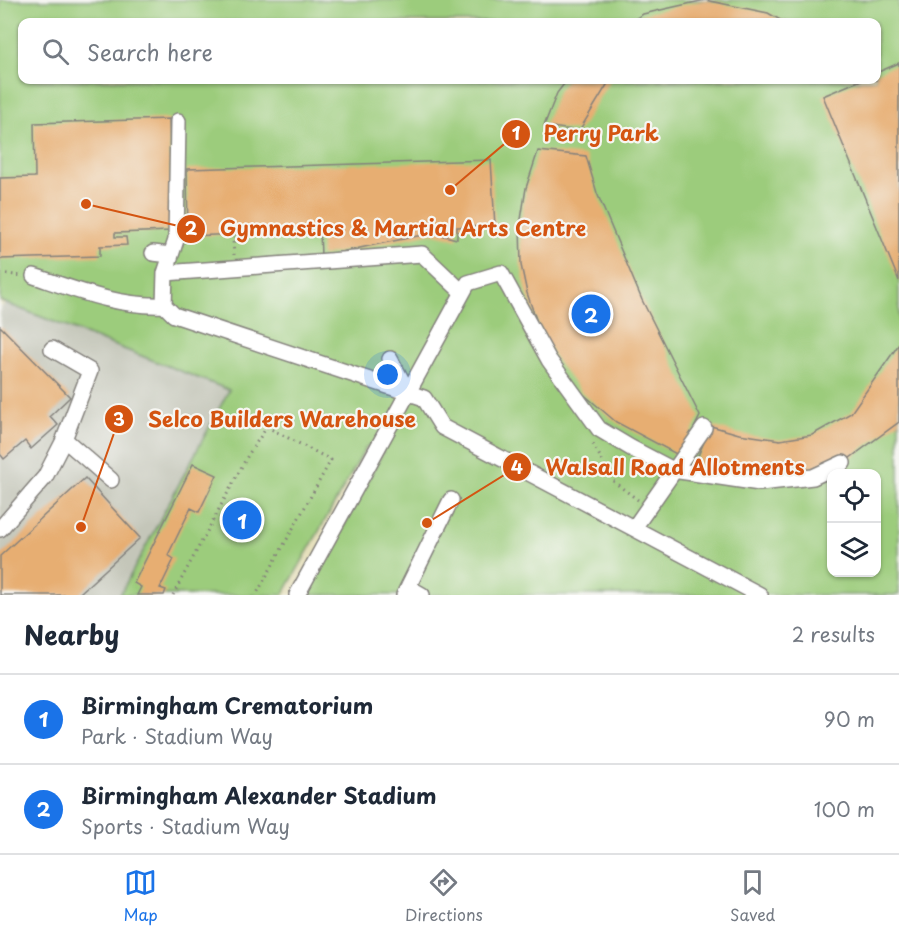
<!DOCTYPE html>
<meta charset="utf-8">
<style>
:root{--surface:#fff;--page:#f6f6f7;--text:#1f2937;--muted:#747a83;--line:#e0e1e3;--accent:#1a73e8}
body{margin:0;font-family:"Playpen Sans",sans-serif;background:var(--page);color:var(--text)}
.controls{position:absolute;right:18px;bottom:18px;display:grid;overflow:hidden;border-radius:12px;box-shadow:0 2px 4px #0004}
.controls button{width:54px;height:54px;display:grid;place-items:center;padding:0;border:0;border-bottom:2px solid var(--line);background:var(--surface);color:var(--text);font:30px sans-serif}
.you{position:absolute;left:388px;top:375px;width:21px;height:21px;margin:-15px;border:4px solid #fff;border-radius:50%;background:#1a73e8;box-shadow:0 0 0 9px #1a73e833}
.badge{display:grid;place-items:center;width:39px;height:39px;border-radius:50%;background:var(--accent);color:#fff;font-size:20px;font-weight:700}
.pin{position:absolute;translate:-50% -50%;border:3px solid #fff;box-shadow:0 2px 6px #0006}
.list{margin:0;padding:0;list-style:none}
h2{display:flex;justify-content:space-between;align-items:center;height:78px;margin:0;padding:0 24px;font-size:26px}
h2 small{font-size:20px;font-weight:400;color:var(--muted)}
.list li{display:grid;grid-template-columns:39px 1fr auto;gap:18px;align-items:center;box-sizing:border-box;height:90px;padding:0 24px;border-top:2px solid var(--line)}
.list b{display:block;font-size:22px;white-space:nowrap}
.list p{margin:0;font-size:20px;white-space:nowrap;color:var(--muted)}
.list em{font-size:20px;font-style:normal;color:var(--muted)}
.icon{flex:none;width:33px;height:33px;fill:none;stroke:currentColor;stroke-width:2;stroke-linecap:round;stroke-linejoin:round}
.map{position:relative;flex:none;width:899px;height:595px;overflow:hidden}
.search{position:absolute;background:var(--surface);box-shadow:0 2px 4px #0004;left:18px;right:18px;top:18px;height:66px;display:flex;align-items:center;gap:15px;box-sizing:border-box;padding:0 21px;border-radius:12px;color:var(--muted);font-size:22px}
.sheet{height:258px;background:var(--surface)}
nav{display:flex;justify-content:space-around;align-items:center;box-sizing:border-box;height:84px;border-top:2px solid var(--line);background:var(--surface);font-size:16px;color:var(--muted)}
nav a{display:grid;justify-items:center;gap:3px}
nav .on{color:var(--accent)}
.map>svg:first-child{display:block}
.industrial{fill:#c4c6b9}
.green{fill:#9ccc7b;stroke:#5f775b;stroke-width:1.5;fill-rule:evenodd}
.building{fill:#e7ae72}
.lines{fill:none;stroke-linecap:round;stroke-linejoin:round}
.minor-casing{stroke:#84817c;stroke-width:18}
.path{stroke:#84817c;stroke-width:3;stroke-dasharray:1.5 4.5;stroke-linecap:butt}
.minor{stroke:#fff;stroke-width:15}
.leader{fill:none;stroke:#d45411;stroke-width:2}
.callout-dot{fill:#d45411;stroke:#f6f6f2;stroke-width:2}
.mark-label{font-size:18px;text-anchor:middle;font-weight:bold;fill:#fff}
.callout-label{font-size:21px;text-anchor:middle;font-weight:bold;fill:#d45411;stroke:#f6f6f2;stroke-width:4.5;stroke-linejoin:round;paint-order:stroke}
</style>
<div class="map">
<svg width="899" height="595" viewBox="0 0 899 595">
<rect width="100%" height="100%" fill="#f6f6f2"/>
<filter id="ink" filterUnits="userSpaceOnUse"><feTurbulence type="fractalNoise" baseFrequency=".0167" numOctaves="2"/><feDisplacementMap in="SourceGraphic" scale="12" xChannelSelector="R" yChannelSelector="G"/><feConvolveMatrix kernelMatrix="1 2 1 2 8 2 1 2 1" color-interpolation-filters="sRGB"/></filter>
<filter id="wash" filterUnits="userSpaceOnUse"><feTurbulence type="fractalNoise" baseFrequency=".008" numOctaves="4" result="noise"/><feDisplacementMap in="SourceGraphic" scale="24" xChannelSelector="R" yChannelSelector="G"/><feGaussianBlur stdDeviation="1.35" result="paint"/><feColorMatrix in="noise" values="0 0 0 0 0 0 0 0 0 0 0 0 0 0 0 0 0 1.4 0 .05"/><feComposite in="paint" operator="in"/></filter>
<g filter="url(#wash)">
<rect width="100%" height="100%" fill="#e6e0bc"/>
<path class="industrial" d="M6 303 229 390 120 595H0V308Z"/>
<path class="green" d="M0 0H899V595H307L383 452 367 446 283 595H120L229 390 0 301ZM22 22H876V80H22ZM832 473H876V572H832Z"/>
<g id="blocks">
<path class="building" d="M705 0 768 13 784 22H630L643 14Z
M899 63V281L823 96 861 80H876V73Z
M567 80H610L579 131 544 126 557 93Z
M169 119 172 231 115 233V237H126L127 245 100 246V256L0 259V178L35 177 34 123Z
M538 151 586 156 597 193 642 300 700 416 680 456 616 422 581 392 556 360 539 328 527 293 521 265 520 226 526 188Z
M491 160 495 226 457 227V239L432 233 321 256 320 231 188 236 187 169Z
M0 326 70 397 50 416 58 425 31 449 25 441 4 459 0 454Z
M899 344V422L843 463 781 476 694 465 711 426 739 434 780 440 812 435 851 413Z
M193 464 217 475 199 512 191 508 168 555 174 559 160 588 166 590 164 595H137L141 587 134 583Z
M85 478 140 538 80 593 82 595H0V556Z"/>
</g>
</g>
<g filter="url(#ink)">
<use href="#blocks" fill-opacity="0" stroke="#84817c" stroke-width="1.5"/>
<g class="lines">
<defs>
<path id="minor" d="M153 253 171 255
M165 273 176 240 178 121
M34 276C76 290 119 307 164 305
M462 292 422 254 165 273 164 305 174 315 424 398 442 427 760 595
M390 359 408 392
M64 439 111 480
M634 528 704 428
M0 529 45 477 63 442 90 371 52 349
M408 587 451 500
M297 595 468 283 501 273 549 360 599 429 631 448 673 470 760 483 813 477 843 463
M404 595 408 587 422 595"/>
</defs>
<use href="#minor" class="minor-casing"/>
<path class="path" d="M232 224 234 255
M0 273 22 276
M593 444 614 482 638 500
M173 595 248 455 267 427 331 460 256 595"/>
<use href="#minor" class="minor"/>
</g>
</g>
<path class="leader" d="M450 190L516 134M86 204L191 229M81 527L119 419M427 523L517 467"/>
<g class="callout-dot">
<circle cx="450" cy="190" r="6"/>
<circle cx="86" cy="204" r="6"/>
<circle cx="81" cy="527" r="6"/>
<circle cx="427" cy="523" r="6"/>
<circle cx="516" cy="134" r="15"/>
<circle cx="191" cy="229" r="15"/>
<circle cx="119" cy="419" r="15"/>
<circle cx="517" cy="467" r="15"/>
</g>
<g class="mark-label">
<text x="516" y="140">1</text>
<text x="191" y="235">2</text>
<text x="119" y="426">3</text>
<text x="517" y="474">4</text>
</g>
<g class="callout-label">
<text x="601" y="141">Perry Park</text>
<text x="403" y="236">Gymnastics &amp; Martial Arts Centre</text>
<text x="282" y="427">Selco Builders Warehouse</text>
<text x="675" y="475">Walsall Road Allotments</text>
</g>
</svg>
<div class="controls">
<button><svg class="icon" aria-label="locate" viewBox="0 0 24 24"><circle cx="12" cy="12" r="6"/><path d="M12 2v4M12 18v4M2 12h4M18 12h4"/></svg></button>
<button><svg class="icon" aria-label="layers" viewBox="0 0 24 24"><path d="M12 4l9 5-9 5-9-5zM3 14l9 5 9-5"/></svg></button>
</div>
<div class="you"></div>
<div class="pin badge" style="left:242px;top:520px">1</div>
<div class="pin badge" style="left:591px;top:314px">2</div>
<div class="search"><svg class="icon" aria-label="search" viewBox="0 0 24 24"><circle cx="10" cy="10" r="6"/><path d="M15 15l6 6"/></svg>Search here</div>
</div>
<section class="sheet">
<h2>Nearby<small>2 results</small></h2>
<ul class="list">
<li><span class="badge">1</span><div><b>Birmingham Crematorium</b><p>Park · Stadium Way</p></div><em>90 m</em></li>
<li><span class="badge">2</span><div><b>Birmingham Alexander Stadium</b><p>Sports · Stadium Way</p></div><em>100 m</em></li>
</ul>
</section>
<nav>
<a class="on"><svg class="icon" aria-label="map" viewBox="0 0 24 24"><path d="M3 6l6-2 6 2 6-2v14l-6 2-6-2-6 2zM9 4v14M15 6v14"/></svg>Map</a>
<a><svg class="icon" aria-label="directions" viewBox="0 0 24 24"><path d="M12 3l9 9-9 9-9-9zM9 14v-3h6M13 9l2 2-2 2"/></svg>Directions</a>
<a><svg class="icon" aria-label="saved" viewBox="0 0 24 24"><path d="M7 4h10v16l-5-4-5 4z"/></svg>Saved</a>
</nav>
